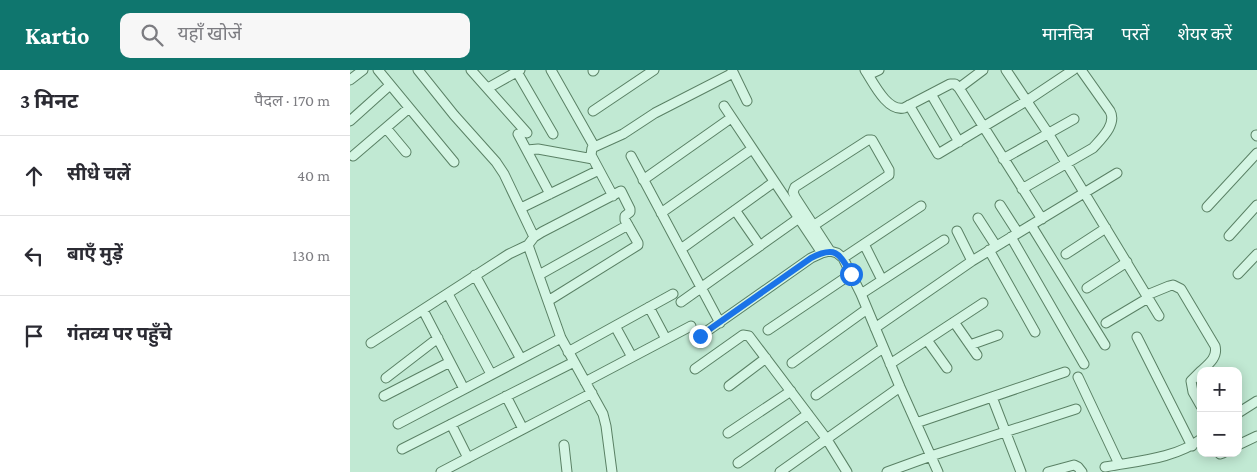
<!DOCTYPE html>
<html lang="hi">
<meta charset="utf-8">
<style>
:root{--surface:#fff;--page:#f7f7f7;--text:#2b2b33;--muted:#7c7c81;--line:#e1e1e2;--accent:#0f766e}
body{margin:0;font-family:"Crimson Pro","Noto Sans Devanagari",serif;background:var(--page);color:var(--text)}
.controls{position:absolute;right:15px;bottom:15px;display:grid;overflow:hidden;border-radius:10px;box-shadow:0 2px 12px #0003}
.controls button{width:45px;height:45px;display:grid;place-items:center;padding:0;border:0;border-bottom:1px solid var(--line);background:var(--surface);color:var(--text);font:25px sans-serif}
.stop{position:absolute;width:15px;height:15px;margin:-11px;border:4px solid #1a73e8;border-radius:50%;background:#fff}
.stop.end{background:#1a73e8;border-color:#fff;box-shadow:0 1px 5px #0008}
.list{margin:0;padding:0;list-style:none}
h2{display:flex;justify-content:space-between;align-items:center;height:65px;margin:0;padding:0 20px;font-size:21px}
h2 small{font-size:16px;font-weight:400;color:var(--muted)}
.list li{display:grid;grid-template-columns:32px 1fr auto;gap:15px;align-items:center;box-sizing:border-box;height:80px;padding:0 20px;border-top:1px solid var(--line)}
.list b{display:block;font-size:19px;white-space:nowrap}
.list em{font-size:16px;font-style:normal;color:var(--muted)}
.icon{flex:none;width:28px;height:28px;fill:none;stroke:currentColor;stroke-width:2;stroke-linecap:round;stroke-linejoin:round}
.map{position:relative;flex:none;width:907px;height:402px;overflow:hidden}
header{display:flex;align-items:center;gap:30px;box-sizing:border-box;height:70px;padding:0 25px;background:var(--accent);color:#fff}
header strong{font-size:24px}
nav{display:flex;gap:28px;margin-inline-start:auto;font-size:18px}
.search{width:350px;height:45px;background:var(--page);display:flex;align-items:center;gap:12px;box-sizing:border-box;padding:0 18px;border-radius:10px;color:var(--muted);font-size:19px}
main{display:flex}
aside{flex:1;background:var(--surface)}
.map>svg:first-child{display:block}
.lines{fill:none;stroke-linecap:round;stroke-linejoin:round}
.minor-casing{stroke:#5a8165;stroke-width:11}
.minor{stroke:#d4f5e3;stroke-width:9}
.route{stroke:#1a73e8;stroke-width:6}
</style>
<header>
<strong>Kartio</strong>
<div class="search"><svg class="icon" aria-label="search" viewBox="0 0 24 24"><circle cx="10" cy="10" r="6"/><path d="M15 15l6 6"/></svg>यहाँ खोजें</div>
<nav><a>मानचित्र</a><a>परतें</a><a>शेयर करें</a></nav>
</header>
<main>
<aside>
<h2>3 मिनट<small>पैदल · 170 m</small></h2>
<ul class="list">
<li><svg class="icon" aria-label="ahead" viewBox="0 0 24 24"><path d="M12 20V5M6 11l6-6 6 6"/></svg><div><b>सीधे चलें</b></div><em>40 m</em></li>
<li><svg class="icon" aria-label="left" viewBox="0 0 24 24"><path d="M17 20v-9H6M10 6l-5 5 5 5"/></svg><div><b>बाएँ मुड़ें</b></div><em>130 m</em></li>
<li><svg class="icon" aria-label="arrive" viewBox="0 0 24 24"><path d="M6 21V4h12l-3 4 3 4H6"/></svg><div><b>गंतव्य पर पहुँचे</b></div></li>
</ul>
</aside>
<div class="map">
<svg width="907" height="402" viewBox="0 0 907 402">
<rect width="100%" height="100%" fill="#c1e9d3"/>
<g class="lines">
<defs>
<path id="minor" d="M28 0 104 92
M68 0 104 45 146 92 154 104 184 167
M121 0 177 63
M201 0 244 76
M382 0 397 31
M515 0C523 12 537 42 554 38L600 14H605L609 18 692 149
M656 0 698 63 809 246
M243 1 244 0
M167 2 203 64
M518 5 529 0
M0 10 13 0
M138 18 170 0
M609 18 633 0
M581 24 609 72
M559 35 588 84 678 30 723 0
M374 36 472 183
M243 41 304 0
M0 51 40 15
M36 58 56 82
M168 64 200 124
M906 65 907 66
M177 80 188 79 243 89
M3 86 59 38
M281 86 370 253
M653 89 724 49
M293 110 381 48
M672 119 743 78C752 68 767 54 760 41L731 0
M263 126 241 85 242 78 273 64 305 43 383 3
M650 135 668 163
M857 137 907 83
M171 138 249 100
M385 140 410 176
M311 143 402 79
M628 148 646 176
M681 155 755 275
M463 156 539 105V100L522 70H518L445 117 443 122 445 127 480 181
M607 161 622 191
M879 166 907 135
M661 167 734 294
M514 174 532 210
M331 179 424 112
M639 180 685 262
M716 184 756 158
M493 188 571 136
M888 204 907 184
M125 205 171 289
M189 205 278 155
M737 218 777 192
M98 224 141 304
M511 224 594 170
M797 225 819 216 823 215 831 219 865 276C868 287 859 294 851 301
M198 231 288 175V173L275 150V146L280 142V139L271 121 192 162 184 167 178 175 211 268 253 344 256 356 262 402
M331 232 449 148
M299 237 316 269
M73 240 114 319
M604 252 627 285
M756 253 798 228
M265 256 282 287
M525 258 622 191 767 103
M418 260 501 204
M350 266 461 188 472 183 480 181 487 183 493 188 511 224 550 317 588 402
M787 267 842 376
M577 270 597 298
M21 273 134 200 159 184 178 175
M620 275 648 265
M218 282 323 224
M442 293 517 239
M540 294 633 233
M345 299 393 265 399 266 476 368 497 402
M851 301 841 311 843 322 851 336
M728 307 769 394
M36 308 88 268
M235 312 341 256
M379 316 416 288
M466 325 533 278
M34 326 100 292
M156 326 173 359
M642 327 671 402
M888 343 907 331
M566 353 715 302
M48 354 211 268
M101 354 118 388
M378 363 441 321
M214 375 217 402
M888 375 907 366
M52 379 224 292
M870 384 873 383
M388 393 458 344
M755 397C786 391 825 389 851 369
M91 402 242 323
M430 402 550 317
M537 402 581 386 726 339
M698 402 724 395 728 397 732 402"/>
</defs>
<use href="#minor" class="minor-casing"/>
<use href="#minor" class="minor"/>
</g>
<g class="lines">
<path class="route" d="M350 266 461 188C484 176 490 182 501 204"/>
</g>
</svg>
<div class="controls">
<button>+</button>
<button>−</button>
</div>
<div class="stop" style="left:501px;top:204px"></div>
<div class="stop end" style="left:350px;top:266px"></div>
</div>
</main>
